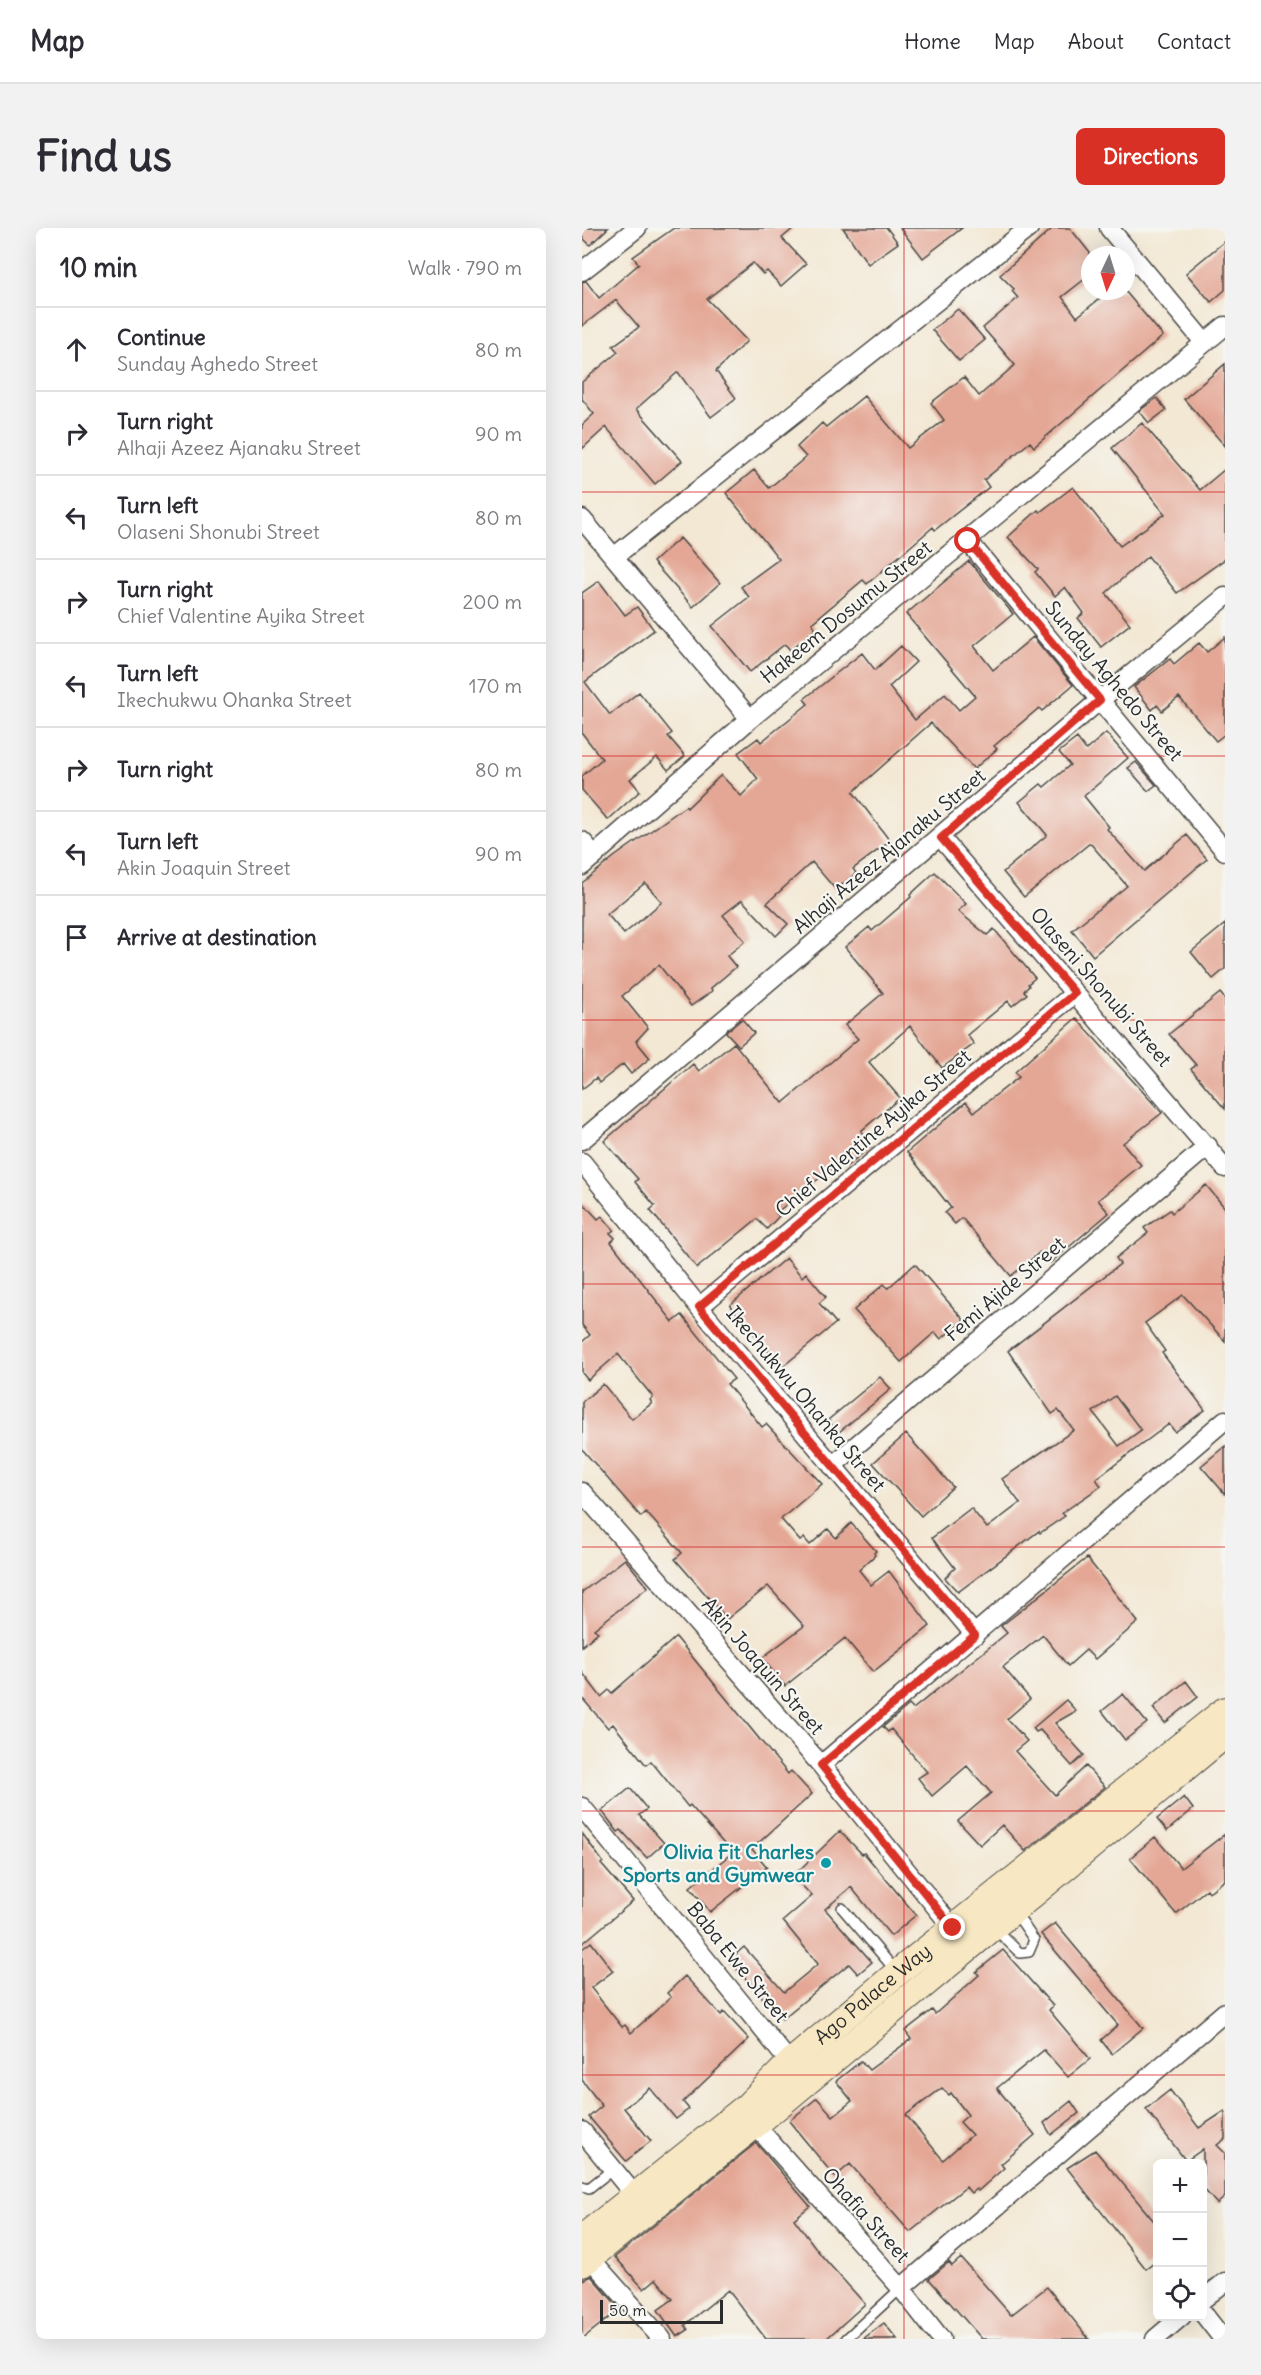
<!DOCTYPE html>
<meta charset="utf-8">
<style>
:root{--surface:#fff;--page:#f2f2f3;--text:#2b2b33;--muted:#7c7c81;--line:#e1e1e2;--accent:#d93025}
body{margin:0;font-family:Delius,sans-serif;background:var(--page);color:var(--text)}
.controls{position:absolute;right:18px;bottom:18px;display:grid;overflow:hidden;border-radius:9px;box-shadow:0 6px 24px #0002}
.controls button{width:54px;height:54px;display:grid;place-items:center;padding:0;border:0;border-bottom:2px solid var(--line);background:var(--surface);color:var(--text);font:30px sans-serif}
.compass{position:absolute;left:499px;top:18px;width:54px;height:54px;border-radius:50%;background:var(--surface);box-shadow:0 6px 24px #0002;rotate:184deg}
.scale{position:absolute;left:18px;bottom:15px;width:123px;box-sizing:border-box;padding-left:6px;border:3px solid #2b2b2b;border-top:0;font-size:16px;line-height:21px;white-space:nowrap;color:#2b2b2b;-webkit-text-stroke:4px #f6f6f2;paint-order:stroke}
.stop{position:absolute;width:18px;height:18px;margin:-14px;border:4px solid #d93025;border-radius:50%;background:#fff}
.stop.end{background:#d93025;border-color:#fff;box-shadow:0 2px 6px #0008}
.list{margin:0;padding:0;list-style:none}
h2{display:flex;justify-content:space-between;align-items:center;height:78px;margin:0;padding:0 24px;font-size:26px}
h2 small{font-size:20px;font-weight:400;color:var(--muted)}
.list li{display:grid;grid-template-columns:39px 1fr auto;gap:18px;align-items:center;box-sizing:border-box;height:84px;padding:0 24px;border-top:2px solid var(--line)}
.list b{display:block;font-size:22px;white-space:nowrap}
.list p{margin:0;font-size:20px;white-space:nowrap;color:var(--muted)}
.list em{font-size:20px;font-style:normal;color:var(--muted)}
.icon{flex:none;width:33px;height:33px;fill:none;stroke:currentColor;stroke-width:2;stroke-linecap:round;stroke-linejoin:round}
.map{position:relative;flex:none;width:643px;height:2111px;overflow:hidden;border-radius:9px}
header{display:flex;align-items:center;gap:36px;box-sizing:border-box;height:84px;padding:0 30px;background:var(--surface);border-bottom:2px solid var(--line)}
header strong{font-size:28px}
nav{display:flex;gap:33px;margin-inline-start:auto;font-size:21px}
.intro{display:flex;align-items:center;justify-content:space-between;box-sizing:border-box;height:144px;padding:0 36px}
h1{margin:0;font-size:42px}
.button{padding:15px 27px;border-radius:9px;background:var(--accent);color:#fff;font-size:21px;font-weight:700}
main{display:flex;gap:36px;padding:0 36px}
aside{flex:1;background:var(--surface);border-radius:9px;box-shadow:0 6px 24px #0002}
.map>svg:first-child{display:block}
.building{fill:#e4a795;fill-rule:evenodd}
.lines{fill:none;stroke-linecap:round;stroke-linejoin:round}
.lane-casing{stroke:#494744;stroke-width:12}
.street-casing{stroke:#494744;stroke-width:21}
.secondary-casing{stroke:#494744;stroke-width:28}
.lane{stroke:#fff;stroke-width:9}
.street{stroke:#fff;stroke-width:18}
.secondary{stroke:#f7e8c3;stroke-width:26}
.route{stroke:#d93025;stroke-width:8}
.grid{fill:none;stroke:#d62828;stroke-width:1.5;stroke-opacity:0.55}
.culture-dot{fill:#0f9aa8;stroke:#f6f6f2;stroke-width:2}
.labels{text-anchor:middle;stroke-width:4.5;stroke-linejoin:round;paint-order:stroke}
.street-label{font-size:20px;fill:#2b2b2b;stroke:#f6f6f2}
.culture-label{font-size:20px;font-weight:bold;fill:#0d838f;stroke:#f6f6f2;text-anchor:end}
</style>
<header>
<strong>Map</strong>
<nav><a>Home</a><a>Map</a><a>About</a><a>Contact</a></nav>
</header>
<div class="intro"><h1>Find us</h1><a class="button">Directions</a></div>
<main>
<aside>
<h2>10 min<small>Walk · 790 m</small></h2>
<ul class="list">
<li><svg class="icon" aria-label="ahead" viewBox="0 0 24 24"><path d="M12 20V5M6 11l6-6 6 6"/></svg><div><b>Continue</b><p>Sunday Aghedo Street</p></div><em>80 m</em></li>
<li><svg class="icon" aria-label="right" viewBox="0 0 24 24"><path d="M7 20v-9h11M14 6l5 5-5 5"/></svg><div><b>Turn right</b><p>Alhaji Azeez Ajanaku Street</p></div><em>90 m</em></li>
<li><svg class="icon" aria-label="left" viewBox="0 0 24 24"><path d="M17 20v-9H6M10 6l-5 5 5 5"/></svg><div><b>Turn left</b><p>Olaseni Shonubi Street</p></div><em>80 m</em></li>
<li><svg class="icon" aria-label="right" viewBox="0 0 24 24"><path d="M7 20v-9h11M14 6l5 5-5 5"/></svg><div><b>Turn right</b><p>Chief Valentine Ayika Street</p></div><em>200 m</em></li>
<li><svg class="icon" aria-label="left" viewBox="0 0 24 24"><path d="M17 20v-9H6M10 6l-5 5 5 5"/></svg><div><b>Turn left</b><p>Ikechukwu Ohanka Street</p></div><em>170 m</em></li>
<li><svg class="icon" aria-label="right" viewBox="0 0 24 24"><path d="M7 20v-9h11M14 6l5 5-5 5"/></svg><div><b>Turn right</b></div><em>80 m</em></li>
<li><svg class="icon" aria-label="left" viewBox="0 0 24 24"><path d="M17 20v-9H6M10 6l-5 5 5 5"/></svg><div><b>Turn left</b><p>Akin Joaquin Street</p></div><em>90 m</em></li>
<li><svg class="icon" aria-label="arrive" viewBox="0 0 24 24"><path d="M6 21V4h12l-3 4 3 4H6"/></svg><div><b>Arrive at destination</b></div></li>
</ul>
</aside>
<div class="map">
<svg width="643" height="2111" viewBox="0 0 643 2111">
<rect width="100%" height="100%" fill="#f6f6f2"/>
<filter id="ink" filterUnits="userSpaceOnUse"><feTurbulence type="fractalNoise" baseFrequency=".0167" numOctaves="2"/><feDisplacementMap in="SourceGraphic" scale="12" xChannelSelector="R" yChannelSelector="G"/><feConvolveMatrix kernelMatrix="1 2 1 2 8 2 1 2 1" color-interpolation-filters="sRGB"/></filter>
<filter id="wash" filterUnits="userSpaceOnUse"><feTurbulence type="fractalNoise" baseFrequency=".008" numOctaves="4" result="noise"/><feDisplacementMap in="SourceGraphic" scale="24" xChannelSelector="R" yChannelSelector="G"/><feGaussianBlur stdDeviation="1.35" result="paint"/><feColorMatrix in="noise" values="0 0 0 0 0 0 0 0 0 0 0 0 0 0 0 0 0 1.4 0 .05"/><feComposite in="paint" operator="in"/></filter>
<g filter="url(#wash)">
<rect width="100%" height="100%" fill="#f3e8d4"/>
<g id="blocks">
<path class="building" d="M0 0H26L8 17 0 9Z
M92 0H212L200 10 224 36 199 58 185 43 181 46 171 35 125 71 165 113 134 143 154 170 129 189 96 144 54 181 100 233 73 256 24 199 0 221V197L12 186 0 171V154L36 124 31 118 57 99 34 72 0 98V54L4 53 17 70 57 36 51 29Z
M261 0H305L316 15 286 36Z
M318 0H380L341 30Z
M471 0H488L508 25V47L480 69 495 89 527 63H543L581 108 452 219 448 214 402 252 407 259 353 302 351 299 285 356 281 352 230 395 234 401 208 422 203 416 168 444 130 398 167 369 159 359 197 331 144 265 172 242 187 260 224 229 215 219 240 195 244 199 282 168 326 220 362 192 349 175 382 149 397 168 433 137 401 100 436 70 430 63 432 61 418 47Z
M643 13V62L629 74 604 45Z
M376 81 403 112 377 133 350 102Z
M643 136V218L602 171Z
M575 170 584 182 567 195 557 183Z
M560 195 618 262 643 241V331L595 365 566 328 524 365 548 396 519 419 496 390 502 385 483 359 473 368 453 344 456 341 426 309 456 282 458 284 491 259 538 318 583 286 530 220Z
M98 310 138 355 111 379 71 334Z
M387 333 431 386 392 418 411 442 451 409 491 457 460 483 457 480 412 518 415 521 392 541 349 495 271 564 308 613 271 641 274 645 254 662 230 634 185 675 206 696 194 708 160 672 141 687 163 713 145 728 154 739 129 760 130 763 109 778 77 737 40 768 66 800 54 813 68 830 49 846 41 836 17 855 14 850 0 861V655L32 629 104 578 105 580 139 547 159 568 176 551 156 525 176 510 179 514 226 476 222 471 280 425 293 442 319 418 334 434 307 459 333 492 363 466 377 482 393 468 324 386ZM63 655 80 674 42 706 25 686Z
M17 353 43 387 55 379 72 402 3 454 28 487 57 464 90 505 86 508 103 528 86 542 75 529 48 551 58 563 26 592 0 562V548L20 531 0 505V365Z
M643 409V506L634 513 597 469 580 483 575 477 570 482 552 459 588 431 592 436 617 415 625 424Z
M524 505 546 530 502 568 527 599 525 601 562 643 605 607 625 631 511 728 490 702 545 658 508 615 442 669 421 644 465 607 437 574 459 556 462 559 488 537 477 524 495 510 504 522Z
M554 534 574 557 566 563 546 540Z
M353 644 384 676 376 683 405 707 412 701 453 750 446 756 447 758 442 763 445 766 430 778 426 773 385 807 392 816 360 840 328 798 287 834 318 870 279 903 289 918 265 938 261 932 222 962 194 985 197 988 185 1001 175 991 115 1040 68 982 73 978 53 954 56 951 22 913 111 836 117 843 152 815 201 875 276 811 263 797 301 765 263 719 287 699 290 703 329 669 328 667Z
M643 696V741L631 751 609 724Z
M638 765 643 771V881L609 841 614 837 587 806Z
M494 790 580 885 541 915 559 937 516 972 527 985 468 1035 458 1024 429 1048 380 990 373 996 363 985 369 980 325 924 384 874 392 884 437 849 433 844Z
M160 791 172 805 157 818 144 804Z
M624 957 643 980V1113L601 1067 563 1095 583 1123 580 1125 623 1182 593 1204 587 1196 514 1251 519 1258 480 1285 483 1288 458 1305 457 1303 376 1364 363 1350 373 1340 350 1310 389 1280 405 1300 438 1275 420 1251 492 1202 476 1182 470 1186 426 1123 538 1036 534 1030 566 1005 562 1000 588 982 590 985ZM533 1168 559 1202 537 1218 511 1184Z
M0 974 16 991 20 988 32 1002 28 1005 33 1010 29 1014 91 1094 100 1087 152 1151 145 1156 180 1199 184 1196 240 1256 199 1291 218 1313 222 1310 228 1317 246 1301 254 1310 269 1295 294 1323 292 1325 293 1327 277 1342 289 1357 307 1343 348 1398 291 1444 263 1410 203 1458 180 1430 222 1398 186 1358 145 1391 93 1331 100 1325 64 1284 59 1289 0 1221V1174L21 1156 50 1191 70 1175 68 1172 71 1169 36 1126 6 1152 0 1145V1114L8 1107 0 1097Z
M204 1030 220 1049 224 1045 244 1069 237 1075 254 1095 200 1139 148 1077Z
M333 1036 382 1092 359 1111 353 1104 319 1134 272 1082 302 1056 306 1060Z
M298 1149 309 1161 257 1204 246 1192Z
M324 1206 371 1259 339 1288 291 1235Z
M643 1218V1266L619 1238Z
M505 1330 556 1394 513 1431 504 1422 486 1438 461 1407 421 1439 448 1471 425 1491 445 1513 433 1523 473 1567 504 1538 523 1559 443 1623 420 1597 398 1617 376 1593 409 1565 385 1538 350 1568 336 1550 345 1544 309 1501 306 1504 301 1499 327 1477 331 1481 425 1405 419 1398Z
M43 1331 66 1359 12 1401 16 1404 0 1418V1364Z
M94 1409 206 1546 209 1543 230 1566 170 1621 185 1639 128 1684 108 1659 150 1625 108 1577 106 1579 69 1533 64 1537 31 1496 26 1500 0 1470V1444L19 1469 27 1462 30 1465Z
M604 1453 616 1469 583 1495 571 1480Z
M541 1466 565 1495 543 1512 520 1483Z
M484 1472 494 1483 473 1495 502 1527 490 1538 458 1502 454 1504 451 1500Z
M48 1560 65 1581 57 1587 82 1615 65 1630 39 1602 36 1604 20 1583Z
M602 1569 611 1581 585 1603 575 1591Z
M258 1603 280 1626 282 1625 334 1687 309 1708 269 1659 243 1681 290 1734 276 1746 267 1736 200 1791 147 1732 162 1719 202 1764 236 1736 201 1693 230 1668 211 1648Z
M0 1605 21 1634 19 1636 51 1673 0 1716Z
M643 1606V1652L627 1664 625 1661 594 1686 548 1630 573 1609 599 1640Z
M473 1695 561 1800 530 1826 519 1812 536 1797 459 1706Z
M9 1714 31 1743 9 1760 40 1799 43 1797 49 1805 89 1769 85 1765 103 1748 139 1787 142 1784 167 1811 101 1874 107 1881 94 1891 68 1860 42 1880 69 1913 44 1933 7 1889 20 1878 0 1852V1721Z
M421 1722 471 1778 467 1782 508 1831 486 1849 462 1822 415 1860 453 1907 419 1936 422 1940 396 1963 394 1961 389 1965 384 1959 328 2004 268 1936 253 1949 207 1893 235 1870 251 1888 270 1873 254 1853 279 1833 287 1842 329 1811 323 1803 350 1782 353 1786 397 1747 394 1744ZM360 1860 367 1867 369 1865 386 1887 378 1894 390 1907 361 1932 324 1887Z
M588 1862 617 1900 643 1883V1911L635 1917 643 1925V1969L635 1976 621 1960V1921L604 1933 564 1881Z
M489 1873 497 1885 469 1907 462 1895Z
M174 1915 228 1978 212 1991 239 2027 283 2076 244 2111H184L146 2062 103 2097 106 2102 95 2109 76 2082 91 2071 74 2051 62 2061 33 2029Z
M513 1922 576 1998V2032L564 2041 485 1940Z
M379 2030 429 2087 465 2059 507 2111H400L347 2051 367 2034 370 2038Z
M9 2048 38 2081 0 2111V2052Z
M302 2095 315 2111H281Z"/>
</g>
</g>
<g filter="url(#ink)">
<use href="#blocks" fill-opacity="0" stroke="#494744" stroke-width="1.5"/>
<g class="lines">
<defs>
<path id="lane" d="M260 1680 314 1743
M412 1700 438 1725 447 1724 452 1712 433 1684
M0 1958 7 1960 31 1941
M264 2111 319 2060"/>
<path id="street" d="M527 0 622 114
M0 43 55 0
M0 291 168 491
M386 313 643 623
M33 328 447 0
M359 610 643 940
M0 613 13 628
M0 638 168 491 643 98
M0 912 518 472 643 369
M0 934 117 1079 393 1407
M117 1079 493 765
M250 1238 626 918
M0 1264 239 1537 371 1700
M239 1537 643 1192
M0 1579 208 1835
M173 1897 319 2060 359 2111
M0 1903 54 1969
M7 2029 80 2111
M319 2060 643 1784
M620 2072 643 2054
M620 2084 641 2111
M573 2111 600 2088"/>
<g id="secondary">
<path id="s1" d="M0 2010 165 1878 208 1835 315 1745 643 1482"/>
<path d="M0 2036 173 1897 643 1507"/>
</g>
</defs>
<use href="#lane" class="lane-casing"/>
<use href="#street" class="street-casing"/>
<use href="#secondary" class="secondary-casing"/>
<use href="#lane" class="lane"/>
<use href="#street" class="street"/>
<use href="#secondary" class="secondary"/>
</g>
</g>
<g class="lines" filter="url(#ink)">
<path class="route" d="M371 1700 239 1537 393 1407 117 1079 493 765 359 610 518 472 386 313"/>
</g>
<path class="grid" d="M322 0V2111M0 264H643M0 528H643M0 792H643M0 1056H643M0 1319H643M0 1583H643M0 1847H643"/>
<circle class="culture-dot" cx="244" cy="1635" r="6"/>
<g class="labels">
<g class="street-label">
<text transform="translate(264 384) rotate(-39)" y="7">Hakeem Dosumu Street</text>
<text transform="translate(532 453) rotate(50)" y="7">Sunday Aghedo Street</text>
<text transform="translate(307 623) rotate(-40)" y="7">Alhaji Azeez Ajanaku Street</text>
<text transform="translate(519 759) rotate(49)" y="7">Olaseni Shonubi Street</text>
<text transform="translate(291 905) rotate(-40)" y="7">Chief Valentine Ayika Street</text>
<text transform="translate(423 1061) rotate(-40)" y="7">Femi Ajide Street</text>
<text transform="translate(224 1171) rotate(50)" y="7">Ikechukwu Ohanka Street</text>
<text transform="translate(181 1438) rotate(49)" y="7">Akin Joaquin Street</text>
<text transform="translate(156 1734) rotate(51)" y="7">Baba Ewe Street</text>
<text dy="7" stroke="none"><textPath href="#s1" startOffset="380">Ago Palace Way</textPath></text>
<text transform="translate(284 1987) rotate(48)" y="7">Ohafia Street</text>
</g>
<g class="culture-label">
<text x="232" y="1631">Olivia Fit Charles<tspan x="232" dy="23">Sports and Gymwear</tspan></text>
</g>
</g>
</svg>
<div class="controls">
<button>+</button>
<button>−</button>
<button><svg class="icon" aria-label="locate" viewBox="0 0 24 24"><circle cx="12" cy="12" r="6"/><path d="M12 2v4M12 18v4M2 12h4M18 12h4"/></svg></button>
</div>
<svg class="compass" viewBox="-18 -18 36 36"><path d="M0-13l5 13h-10z" fill="#e53935"/><path d="M0 13l5-13h-10z" fill="#7c7c81"/></svg>
<div class="scale">50 m</div>
<div class="stop" style="left:386px;top:313px"></div>
<div class="stop end" style="left:371px;top:1700px"></div>
</div>
</main>
